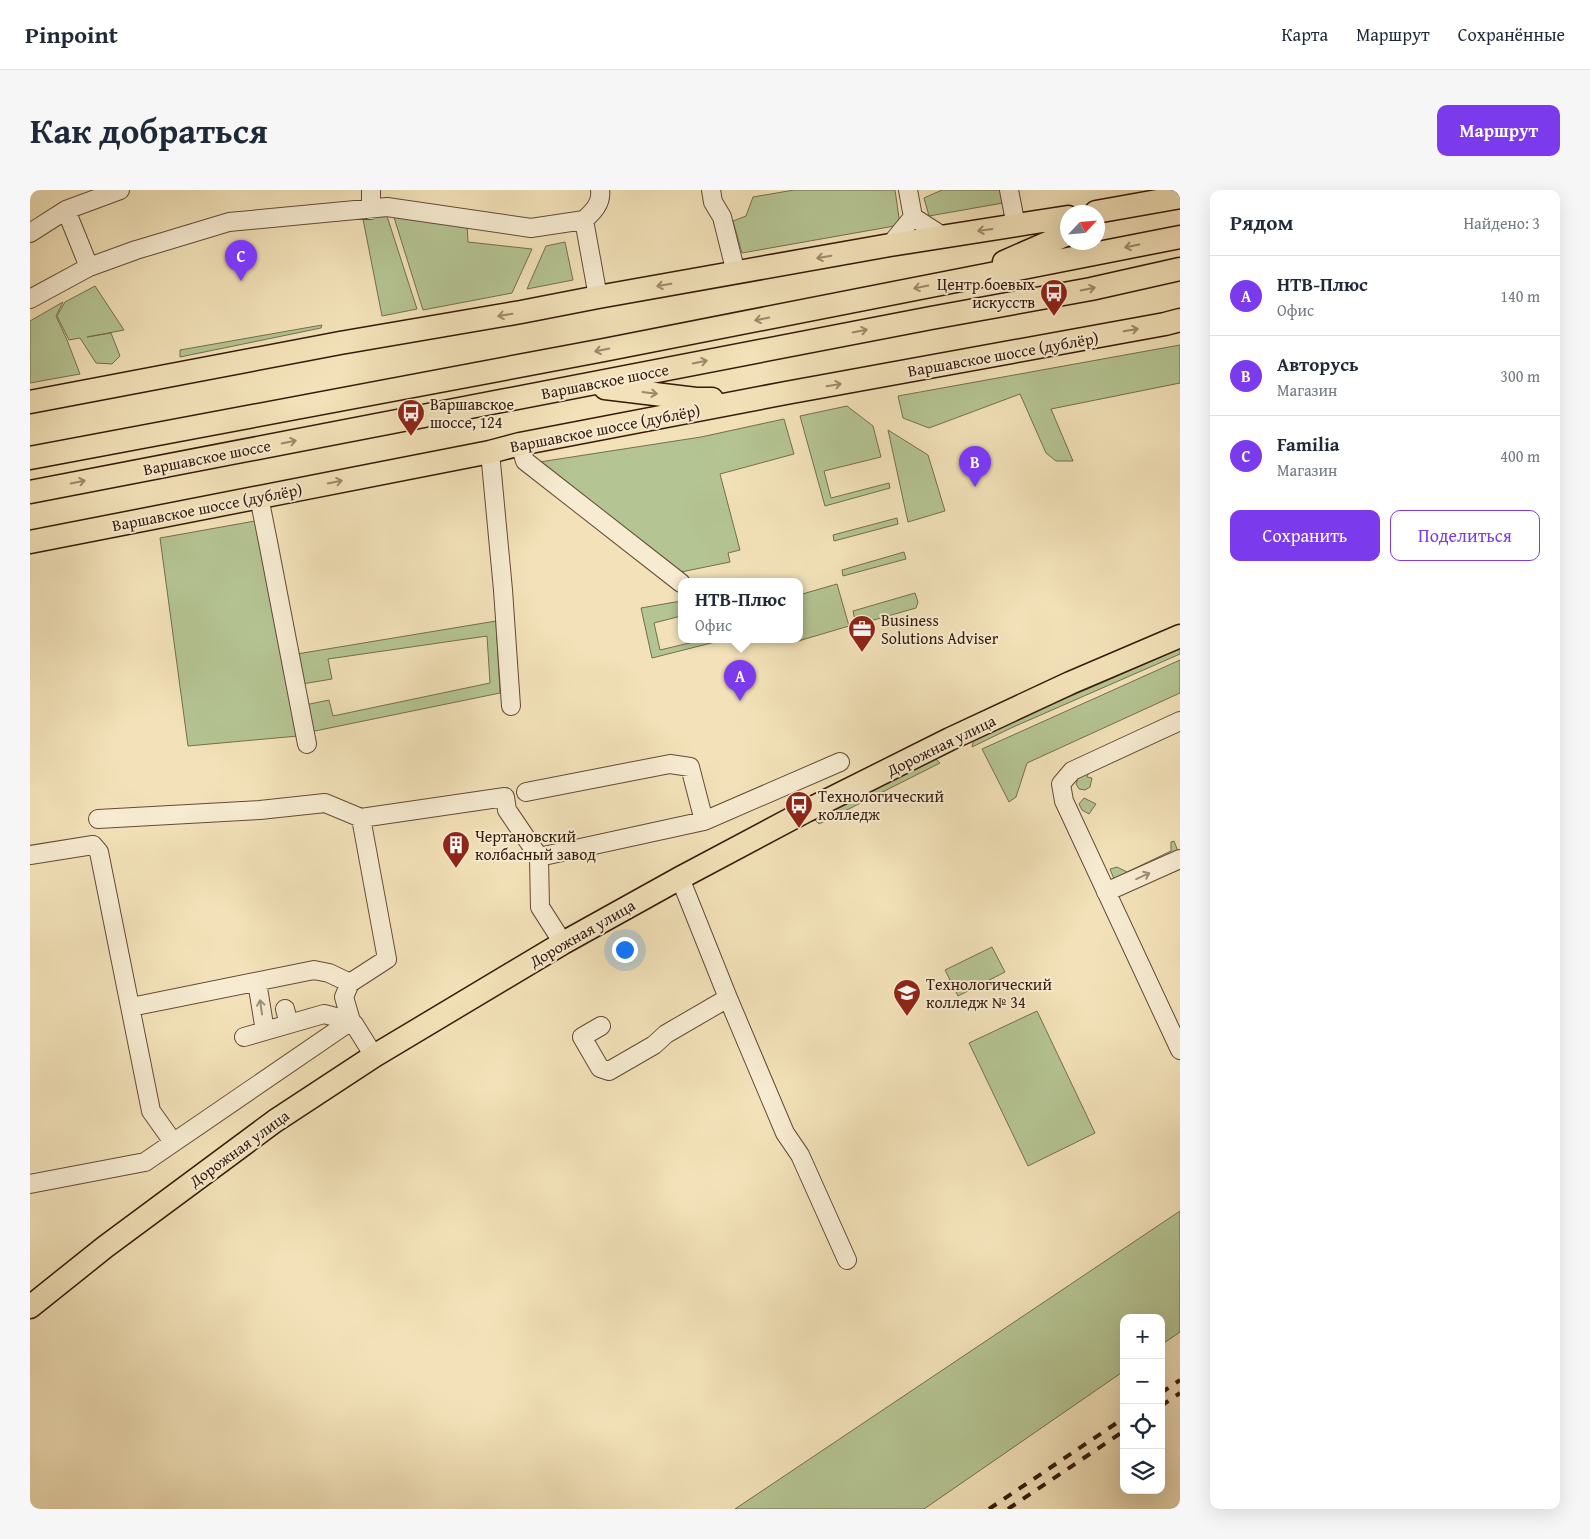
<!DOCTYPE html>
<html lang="ru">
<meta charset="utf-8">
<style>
:root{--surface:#fff;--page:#f6f6f7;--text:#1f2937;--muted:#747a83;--line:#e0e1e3;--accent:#7c3aed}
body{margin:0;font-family:"Gentium Book Plus",serif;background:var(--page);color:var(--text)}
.controls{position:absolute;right:15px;bottom:15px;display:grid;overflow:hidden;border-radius:10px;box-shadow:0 5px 20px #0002}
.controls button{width:45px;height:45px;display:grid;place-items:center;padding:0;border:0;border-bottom:1px solid var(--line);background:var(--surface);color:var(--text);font:25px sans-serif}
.compass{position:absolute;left:1030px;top:15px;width:45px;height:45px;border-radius:50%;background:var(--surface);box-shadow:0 5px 20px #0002;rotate:64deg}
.you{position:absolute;left:594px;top:759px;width:18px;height:18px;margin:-12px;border:4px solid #fff;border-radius:50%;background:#1a73e8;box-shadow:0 0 0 8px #1a73e833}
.badge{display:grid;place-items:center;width:32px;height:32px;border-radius:50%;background:var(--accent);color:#fff;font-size:16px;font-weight:700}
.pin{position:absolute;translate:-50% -41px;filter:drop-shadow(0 1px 2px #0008)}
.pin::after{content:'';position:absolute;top:26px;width:18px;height:15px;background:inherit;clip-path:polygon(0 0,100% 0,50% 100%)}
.popup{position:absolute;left:648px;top:388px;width:125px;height:65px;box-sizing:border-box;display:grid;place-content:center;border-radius:10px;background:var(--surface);filter:drop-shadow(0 1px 4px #0005);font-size:16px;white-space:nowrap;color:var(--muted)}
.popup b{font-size:19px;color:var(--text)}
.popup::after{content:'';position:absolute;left:50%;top:100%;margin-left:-10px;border:10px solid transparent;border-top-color:var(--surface)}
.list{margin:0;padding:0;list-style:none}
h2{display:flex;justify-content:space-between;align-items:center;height:65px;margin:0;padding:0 20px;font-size:21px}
h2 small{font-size:16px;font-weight:400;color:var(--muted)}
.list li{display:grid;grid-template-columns:32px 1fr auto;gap:15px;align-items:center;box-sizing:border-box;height:80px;padding:0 20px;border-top:1px solid var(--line)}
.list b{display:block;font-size:19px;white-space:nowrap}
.list p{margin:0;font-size:16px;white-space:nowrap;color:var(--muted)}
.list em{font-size:16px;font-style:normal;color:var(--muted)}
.actions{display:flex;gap:10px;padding:15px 20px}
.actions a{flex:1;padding:11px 0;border:1px solid var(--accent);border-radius:10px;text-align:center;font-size:18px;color:var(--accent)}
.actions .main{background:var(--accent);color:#fff}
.icon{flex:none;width:28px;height:28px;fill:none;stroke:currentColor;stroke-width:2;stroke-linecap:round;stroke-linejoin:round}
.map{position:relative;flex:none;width:1150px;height:1319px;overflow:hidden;border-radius:10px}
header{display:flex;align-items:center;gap:30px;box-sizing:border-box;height:70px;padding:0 25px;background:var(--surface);border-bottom:1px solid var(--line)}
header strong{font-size:24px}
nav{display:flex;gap:28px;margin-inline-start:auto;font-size:18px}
.intro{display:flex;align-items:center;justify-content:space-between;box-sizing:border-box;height:120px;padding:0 30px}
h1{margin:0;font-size:35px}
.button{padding:12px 22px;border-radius:10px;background:var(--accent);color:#fff;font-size:18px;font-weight:700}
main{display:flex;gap:30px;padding:0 30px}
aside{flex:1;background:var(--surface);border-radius:10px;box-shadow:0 5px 20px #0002}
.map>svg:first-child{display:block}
.green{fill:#b5c493;stroke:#756e4e}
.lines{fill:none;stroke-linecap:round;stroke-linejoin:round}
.minor-casing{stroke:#644b35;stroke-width:20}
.major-casing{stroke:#351909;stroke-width:25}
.minor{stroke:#f7ecd2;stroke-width:18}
.major{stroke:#f3e2b9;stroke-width:22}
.rail{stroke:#351909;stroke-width:4;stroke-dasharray:9 9;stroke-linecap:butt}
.oneway{stroke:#9e886a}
.oneway2{stroke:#a08d78}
.labels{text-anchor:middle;stroke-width:4;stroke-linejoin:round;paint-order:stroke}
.poi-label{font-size:16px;fill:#351909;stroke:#f7ecd2;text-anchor:start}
.street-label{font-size:16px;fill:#351909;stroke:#f7ecd2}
</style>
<header>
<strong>Pinpoint</strong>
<nav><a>Карта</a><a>Маршрут</a><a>Сохранённые</a></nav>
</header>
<div class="intro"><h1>Как добраться</h1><a class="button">Маршрут</a></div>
<main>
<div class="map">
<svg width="1150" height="1319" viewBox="0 0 1150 1319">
<rect width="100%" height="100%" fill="#f3e2b9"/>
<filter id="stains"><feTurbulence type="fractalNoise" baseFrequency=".004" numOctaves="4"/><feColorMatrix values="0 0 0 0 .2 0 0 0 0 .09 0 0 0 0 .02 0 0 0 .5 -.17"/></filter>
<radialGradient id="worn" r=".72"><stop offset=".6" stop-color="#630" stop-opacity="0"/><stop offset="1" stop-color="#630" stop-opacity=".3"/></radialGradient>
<path class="green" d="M764 0H865L870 35 712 63 703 31 716 26 723 7Z
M912 0H970L973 13 899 26 894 8Z
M355 20 387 119 352 126 332 24Z
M362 21 437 33 438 52 502 59 482 103 393 120Z
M535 52 543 90 497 99 516 56Z
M65 96 94 140 57 147 81 143 90 166 82 174 66 173 50 148 39 150 27 126 35 112Z
M33 112 26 126 37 150 50 184 0 193V131Z
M292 135 291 138 150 167V160Z
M1150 155V193L1021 219 1043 271H1026L1016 263 990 204 899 238 873 228 868 206Z
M817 216 843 236 851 267 794 281 801 308 859 293 860 298 795 316 770 226Z
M754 229 764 264 690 284 710 360 698 363 700 372 651 382 503 273 671 247Z
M858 240 898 265 915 321 878 332Z
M867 328 868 334 804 351 803 345Z
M225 331 268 546 158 556 130 348Z
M874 362 876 369 813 386 812 380Z
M807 394 819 436 765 452 764 450H769V405Z
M885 403 888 412 886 418 826 435 823 421Z
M651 411V426L624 433 630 460 672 450H693L622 468 611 418Z
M466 431 470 503 280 542 275 515 299 510 303 526 460 493 457 446 298 469 302 489 272 494 267 464Z
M1150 459V464L981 538 942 557 944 548Z
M1150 470V503L997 573 986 607 979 612 952 559Z
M905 568 910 573 789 634 784 629Z
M1061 577 1057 587 1062 588 1060 597 1055 600 1049 599 1046 594 1049 586Z
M1054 608 1066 614 1059 624 1052 620 1049 614Z
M1144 651 1149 664 1084 689 1080 679 1087 677 1097 682 1141 661V652Z
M962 757 975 782 928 806 915 780Z
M1007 821 1065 943 998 976 939 853Z
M1150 1021V1142L1131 1155V1128H1094V1181L894 1319H705Z"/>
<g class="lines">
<defs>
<path id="minor" d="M681 0 683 12 692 27 706 83
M878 0 883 27 914 47
M979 0 986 36
M341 20V0
M0 43 36 20
M860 55 883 27
M59 77 36 20 90 0
M568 107 554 30C563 22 572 13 570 0
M0 109 59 77 106 60 199 32 357 17 501 38 554 30
M490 254 495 271 651 393
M460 262 473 400 481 516
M229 307 239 357 277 554
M1150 531 1042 581 1031 594 1034 611 1150 860
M496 602 640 574 660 577 674 631
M68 629 230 620 295 613 331 628 475 607 477 620 509 667 510 717 533 753
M0 665 63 655 69 662 121 921 143 952
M509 667 674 631 810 572
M650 688 698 808 755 943 770 965 817 1070
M1076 702 1150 669
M227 792 235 841
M101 817 284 780 299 783 320 793
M255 819 259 834
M321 831 314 807 320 793 357 769 331 628
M571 836 552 847 570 878 579 881 624 855 636 844 698 808
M214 847 294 824 321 831
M0 994 115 972 321 831 324 834 344 866"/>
<path id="major" d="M1066 22 1150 7
M974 72 1038 44
M575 198 666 209H682
M0 212 310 153 491 122 568 107 860 55 1038 27
M0 268 574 160 1150 47
M0 302 901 128 1061 99 1150 79
M0 352 460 262 490 254 756 203 1135 134 1150 130
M0 1117 75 1057 245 931 344 866 533 753 650 688 776 621 920 549 1040 493 1150 446"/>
</defs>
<use href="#minor" class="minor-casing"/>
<use href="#major" class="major-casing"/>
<use href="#minor" class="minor"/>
<use href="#major" class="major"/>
<path class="rail" d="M1131 1203 1150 1190
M1131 1216 1150 1203
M959 1319 1094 1228
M978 1319 1094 1241"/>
</g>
<defs><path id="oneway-shaft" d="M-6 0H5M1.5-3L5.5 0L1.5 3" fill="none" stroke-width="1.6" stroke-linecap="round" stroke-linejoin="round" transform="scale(1.25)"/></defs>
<g class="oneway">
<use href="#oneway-shaft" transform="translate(955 40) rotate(172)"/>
<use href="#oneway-shaft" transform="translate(1102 56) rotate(169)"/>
<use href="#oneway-shaft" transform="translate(794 67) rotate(170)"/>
<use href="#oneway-shaft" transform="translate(634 95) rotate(170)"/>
<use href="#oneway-shaft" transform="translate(891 97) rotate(169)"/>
<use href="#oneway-shaft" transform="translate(1058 99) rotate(-11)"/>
<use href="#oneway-shaft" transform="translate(475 125) rotate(170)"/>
<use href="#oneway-shaft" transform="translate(732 129) rotate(169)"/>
<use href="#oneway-shaft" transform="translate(1101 140) rotate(-10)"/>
<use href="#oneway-shaft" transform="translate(830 141) rotate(-11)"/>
<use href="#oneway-shaft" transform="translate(572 160) rotate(169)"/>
<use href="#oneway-shaft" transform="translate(670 172) rotate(-11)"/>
<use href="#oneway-shaft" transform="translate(804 195) rotate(-10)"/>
<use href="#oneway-shaft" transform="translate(620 203) rotate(7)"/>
<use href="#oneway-shaft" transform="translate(259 252) rotate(-11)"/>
<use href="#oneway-shaft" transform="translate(48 292) rotate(-11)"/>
<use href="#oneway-shaft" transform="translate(305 292) rotate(-11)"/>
</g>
<g class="oneway2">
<use href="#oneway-shaft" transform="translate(1113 686) rotate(-24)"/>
<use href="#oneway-shaft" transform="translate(231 817) rotate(-98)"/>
</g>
<defs>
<symbol id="bus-pin" viewBox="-11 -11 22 30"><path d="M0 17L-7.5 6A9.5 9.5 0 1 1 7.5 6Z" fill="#8f2418" stroke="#f7ecd2"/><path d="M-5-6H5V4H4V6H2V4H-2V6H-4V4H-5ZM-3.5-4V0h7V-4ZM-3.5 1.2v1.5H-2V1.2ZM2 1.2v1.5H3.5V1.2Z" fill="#fff"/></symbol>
<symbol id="office-pin" viewBox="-11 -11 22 30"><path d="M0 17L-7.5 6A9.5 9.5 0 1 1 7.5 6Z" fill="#8f2418" stroke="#f7ecd2"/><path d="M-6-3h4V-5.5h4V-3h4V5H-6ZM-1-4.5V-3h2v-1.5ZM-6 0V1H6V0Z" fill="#fff"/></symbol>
<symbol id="building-pin" viewBox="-11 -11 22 30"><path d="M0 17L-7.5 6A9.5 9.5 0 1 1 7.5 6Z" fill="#8f2418" stroke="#f7ecd2"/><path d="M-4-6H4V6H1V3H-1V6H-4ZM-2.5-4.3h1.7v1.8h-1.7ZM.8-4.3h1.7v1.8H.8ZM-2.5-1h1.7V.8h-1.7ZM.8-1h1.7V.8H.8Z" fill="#fff"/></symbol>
<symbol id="university-pin" viewBox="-11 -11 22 30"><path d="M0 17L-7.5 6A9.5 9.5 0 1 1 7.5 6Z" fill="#8f2418" stroke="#f7ecd2"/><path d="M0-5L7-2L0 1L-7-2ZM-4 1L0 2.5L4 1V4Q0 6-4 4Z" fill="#fff"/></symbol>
</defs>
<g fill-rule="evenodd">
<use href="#bus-pin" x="1008" y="87" width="32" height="43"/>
<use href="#bus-pin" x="365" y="207" width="32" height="43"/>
<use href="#office-pin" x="816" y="423" width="32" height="43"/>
<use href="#bus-pin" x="753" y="599" width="32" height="43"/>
<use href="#building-pin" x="410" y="639" width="32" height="43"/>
<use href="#university-pin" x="861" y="787" width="32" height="43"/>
</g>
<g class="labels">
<g class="poi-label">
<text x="1005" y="100" text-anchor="end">Центр боевых<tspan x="1005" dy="18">искусств</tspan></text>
<text x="400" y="220">Варшавское<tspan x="400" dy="18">шоссе, 124</tspan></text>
<text x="851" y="436">Business<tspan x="851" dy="18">Solutions Adviser</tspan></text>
<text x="788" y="612">Технологический<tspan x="788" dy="18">колледж</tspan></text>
<text x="445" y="652">Чертановский<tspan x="445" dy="18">колбасный завод</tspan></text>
<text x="896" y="800">Технологический<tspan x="896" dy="18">колледж № 34</tspan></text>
</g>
<g class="street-label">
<text transform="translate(973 164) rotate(-10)" y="6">Варшавское шоссе (дублёр)</text>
<text transform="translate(575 191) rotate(-11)" y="6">Варшавское шоссе</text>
<text transform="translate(575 238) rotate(-11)" y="6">Варшавское шоссе (дублёр)</text>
<text transform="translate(177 267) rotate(-11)" y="6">Варшавское шоссе</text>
<text transform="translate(177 317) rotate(-11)" y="6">Варшавское шоссе (дублёр)</text>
<text transform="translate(911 555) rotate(-26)" y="6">Дорожная улица</text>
<text transform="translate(552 743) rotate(-30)" y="6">Дорожная улица</text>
<text transform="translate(209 958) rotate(-36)" y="6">Дорожная улица</text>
</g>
</g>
<rect width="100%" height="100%" filter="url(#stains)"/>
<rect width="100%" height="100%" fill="url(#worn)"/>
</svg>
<div class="controls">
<button>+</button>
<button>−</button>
<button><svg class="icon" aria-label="locate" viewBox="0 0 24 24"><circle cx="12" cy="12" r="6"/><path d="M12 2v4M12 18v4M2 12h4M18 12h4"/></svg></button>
<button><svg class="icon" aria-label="layers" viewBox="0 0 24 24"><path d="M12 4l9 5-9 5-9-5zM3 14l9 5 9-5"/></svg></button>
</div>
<svg class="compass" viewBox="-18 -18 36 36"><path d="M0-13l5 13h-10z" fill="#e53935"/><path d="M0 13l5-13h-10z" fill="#747a83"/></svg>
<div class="you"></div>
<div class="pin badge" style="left:710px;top:511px">A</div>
<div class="popup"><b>НТВ-Плюс</b>Офис</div>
<div class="pin badge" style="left:945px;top:297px">B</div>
<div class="pin badge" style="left:211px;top:91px">C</div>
</div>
<aside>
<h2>Рядом<small>Найдено: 3</small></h2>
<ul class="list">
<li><span class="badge">A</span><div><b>НТВ-Плюс</b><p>Офис</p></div><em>140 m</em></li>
<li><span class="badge">B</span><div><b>Авторусь</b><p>Магазин</p></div><em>300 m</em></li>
<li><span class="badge">C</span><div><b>Familia</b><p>Магазин</p></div><em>400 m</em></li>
</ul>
<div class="actions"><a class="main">Сохранить</a><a>Поделиться</a></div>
</aside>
</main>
